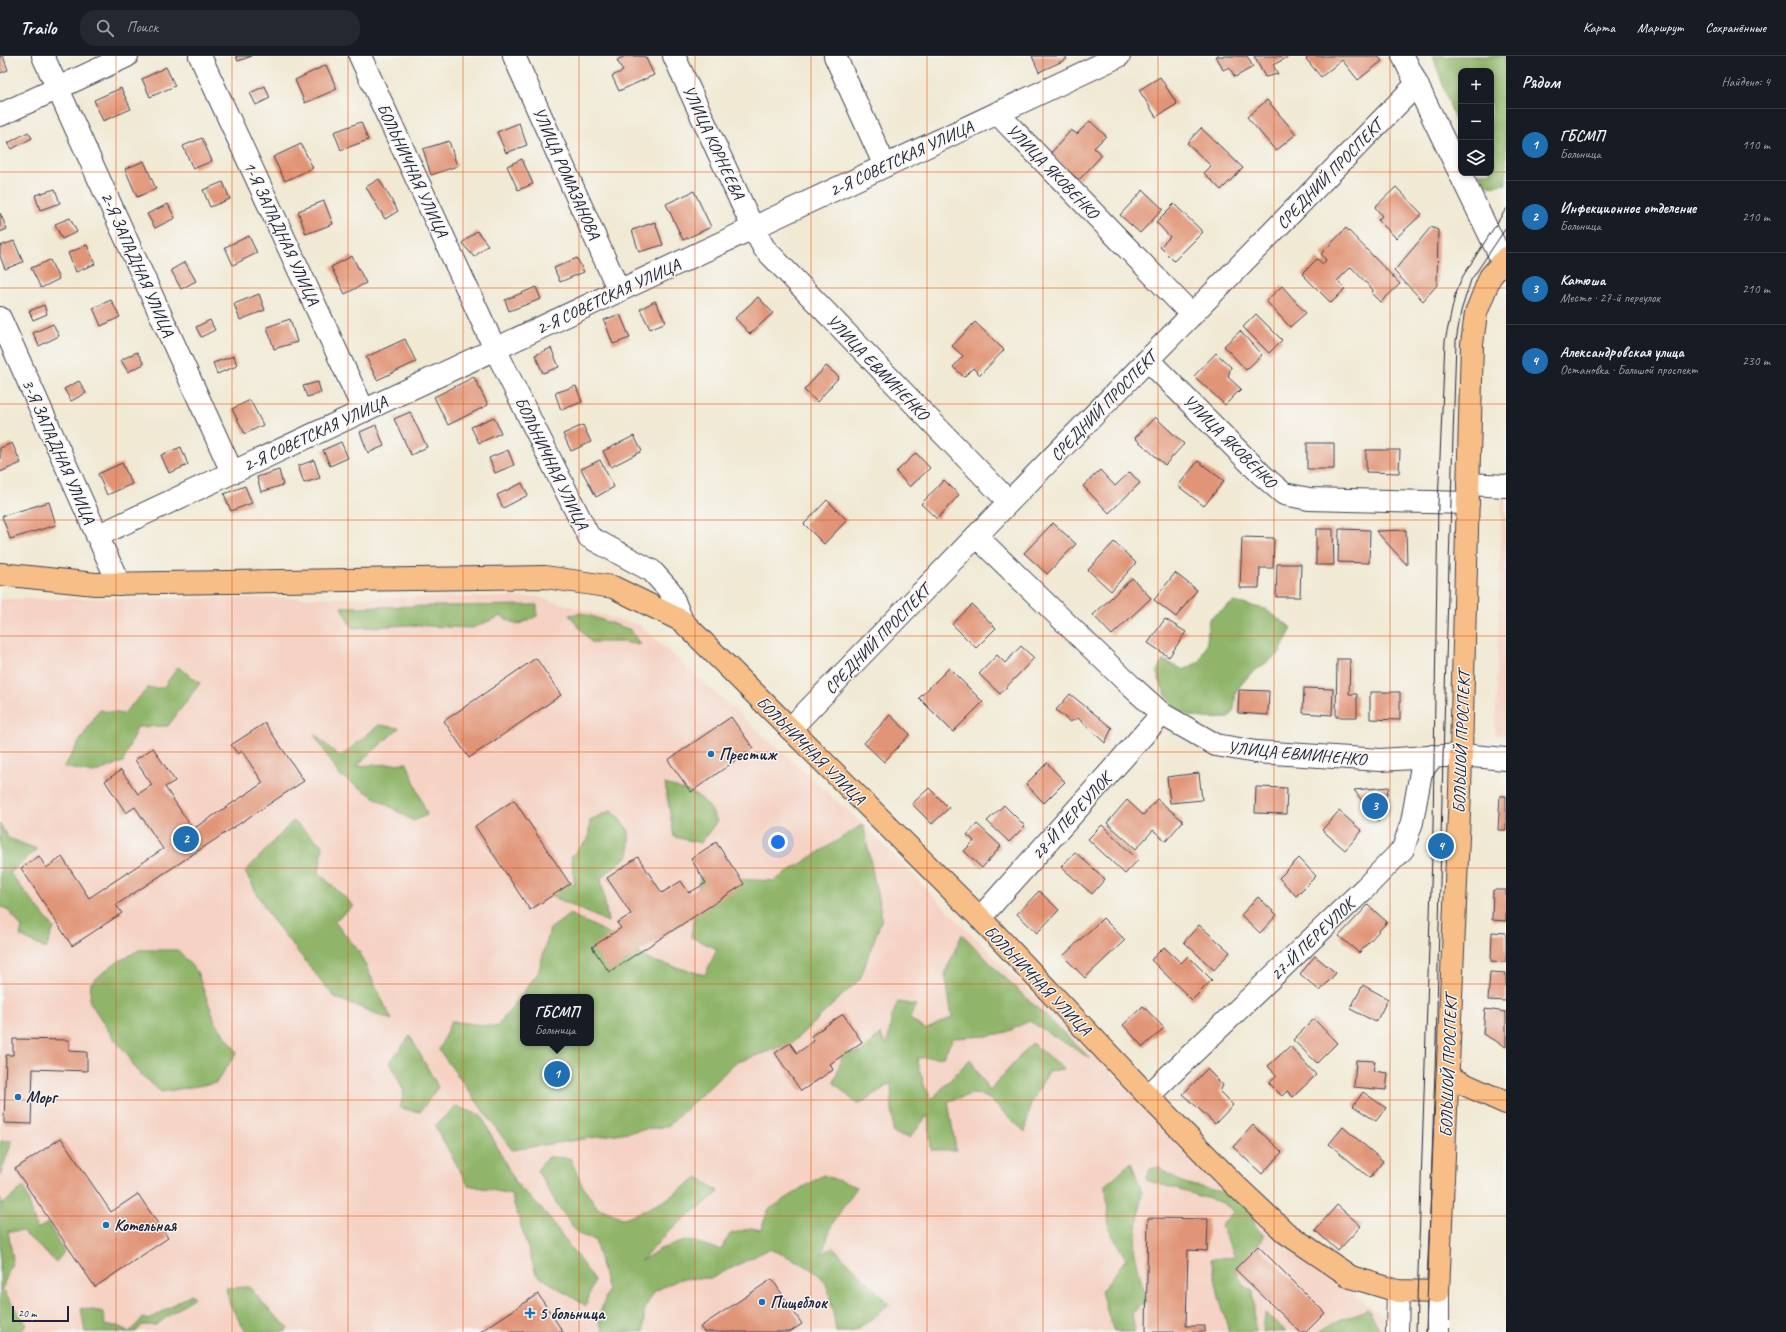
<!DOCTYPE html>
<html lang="ru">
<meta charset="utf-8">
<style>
:root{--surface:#171b24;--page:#242831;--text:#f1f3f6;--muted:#9ea1a6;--line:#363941;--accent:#1f6fb2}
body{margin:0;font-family:Caveat,sans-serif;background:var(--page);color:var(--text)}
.controls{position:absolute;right:12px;top:12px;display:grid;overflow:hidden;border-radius:8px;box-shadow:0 2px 6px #0003}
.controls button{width:36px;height:36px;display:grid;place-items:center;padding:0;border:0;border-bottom:1px solid var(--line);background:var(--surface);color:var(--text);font:20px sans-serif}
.scale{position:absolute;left:12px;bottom:10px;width:57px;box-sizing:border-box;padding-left:4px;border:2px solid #22223b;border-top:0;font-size:11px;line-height:14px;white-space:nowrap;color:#22223b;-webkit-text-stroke:3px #f6f6f2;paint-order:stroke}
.you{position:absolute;left:778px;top:786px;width:14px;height:14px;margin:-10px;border:3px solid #fff;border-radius:50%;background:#1a73e8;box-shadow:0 0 0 6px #1a73e833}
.badge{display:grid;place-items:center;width:26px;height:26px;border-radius:50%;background:var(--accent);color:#fff;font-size:13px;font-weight:700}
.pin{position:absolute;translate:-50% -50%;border:2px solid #fff;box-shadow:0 1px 4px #0006}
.popup{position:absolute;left:520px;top:938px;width:74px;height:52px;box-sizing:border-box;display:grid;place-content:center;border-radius:8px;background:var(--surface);filter:drop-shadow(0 1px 3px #0005);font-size:13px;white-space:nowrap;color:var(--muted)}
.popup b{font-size:15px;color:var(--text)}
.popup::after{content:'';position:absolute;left:50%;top:100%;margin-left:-8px;border:8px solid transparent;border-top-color:var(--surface)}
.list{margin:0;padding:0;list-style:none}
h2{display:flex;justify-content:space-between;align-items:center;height:52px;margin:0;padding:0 16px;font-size:17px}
h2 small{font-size:13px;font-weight:400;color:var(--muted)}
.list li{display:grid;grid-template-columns:26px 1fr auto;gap:12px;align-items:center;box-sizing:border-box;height:72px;padding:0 16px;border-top:1px solid var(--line)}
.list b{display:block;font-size:15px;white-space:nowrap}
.list p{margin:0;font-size:13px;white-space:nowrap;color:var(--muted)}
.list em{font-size:13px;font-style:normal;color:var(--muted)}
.icon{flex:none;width:22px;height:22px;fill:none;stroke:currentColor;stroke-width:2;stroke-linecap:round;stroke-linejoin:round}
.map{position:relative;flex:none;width:1506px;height:1276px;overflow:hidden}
header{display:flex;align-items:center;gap:24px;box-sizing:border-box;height:56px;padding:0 20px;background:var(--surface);border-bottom:1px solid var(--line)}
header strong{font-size:19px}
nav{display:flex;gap:22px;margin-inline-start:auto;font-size:14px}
.search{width:280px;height:36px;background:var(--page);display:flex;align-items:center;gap:10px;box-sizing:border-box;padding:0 14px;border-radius:16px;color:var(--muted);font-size:15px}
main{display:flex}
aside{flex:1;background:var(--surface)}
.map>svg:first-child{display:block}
.built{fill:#f5d2c3;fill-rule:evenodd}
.forest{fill:#90b56a;stroke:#596c52;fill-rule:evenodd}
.building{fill:#e19578}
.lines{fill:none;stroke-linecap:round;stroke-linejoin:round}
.minor-casing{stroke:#414052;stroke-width:24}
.major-casing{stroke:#414052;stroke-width:24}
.minor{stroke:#fff;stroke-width:22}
.major{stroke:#f7be87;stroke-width:22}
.tram{stroke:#22223b;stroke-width:1}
.grid{fill:none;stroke:#de560e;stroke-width:1;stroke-opacity:0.55}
.poi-dot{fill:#1f6fb2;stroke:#f6f6f2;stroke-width:1.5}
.labels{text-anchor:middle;stroke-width:3;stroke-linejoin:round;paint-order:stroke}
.street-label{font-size:17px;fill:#22223b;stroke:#f6f6f2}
.poi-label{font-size:17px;font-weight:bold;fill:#22223b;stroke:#f6f6f2;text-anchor:start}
</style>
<header>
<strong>Trailo</strong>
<div class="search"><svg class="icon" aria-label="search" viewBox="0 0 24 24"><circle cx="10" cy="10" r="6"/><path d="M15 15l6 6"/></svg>Поиск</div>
<nav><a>Карта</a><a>Маршрут</a><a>Сохранённые</a></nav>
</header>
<main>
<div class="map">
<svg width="1506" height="1276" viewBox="0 0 1506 1276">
<rect width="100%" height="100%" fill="#f6f6f2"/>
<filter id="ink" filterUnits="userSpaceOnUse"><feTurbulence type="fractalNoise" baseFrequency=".025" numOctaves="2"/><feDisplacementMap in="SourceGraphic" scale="8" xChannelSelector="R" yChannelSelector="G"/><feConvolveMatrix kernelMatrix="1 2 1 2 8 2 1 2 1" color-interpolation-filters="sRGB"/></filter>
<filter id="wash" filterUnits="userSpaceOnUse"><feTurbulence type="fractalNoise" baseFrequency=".012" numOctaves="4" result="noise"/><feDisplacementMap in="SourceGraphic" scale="16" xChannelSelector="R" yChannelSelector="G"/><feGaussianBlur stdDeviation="0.9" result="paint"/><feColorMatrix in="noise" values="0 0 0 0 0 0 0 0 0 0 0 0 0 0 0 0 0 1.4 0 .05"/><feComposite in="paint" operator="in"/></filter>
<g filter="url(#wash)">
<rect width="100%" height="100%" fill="#f1e9d4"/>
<path class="built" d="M1502 433H1506V680L1495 679Z
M538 541 639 569 863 768 967 874 1285 1187 1395 1269V1276H0V543ZM523 941H591V987H523Z"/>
<path class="forest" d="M1433 0H1506V128L1488 130 1478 117H1491V15H1461V82Z
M1234 546 1265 553 1292 572 1279 598 1250 618 1236 635 1234 653 1229 662C1187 664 1170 659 1157 617L1163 604 1184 614 1200 605 1207 586 1209 563Z
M537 549V560L517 569 501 560 472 572 409 569 352 572 341 551Z
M582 557 631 574 640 589 622 586H591L569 559Z
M178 611 200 627 168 670 137 671 123 706 93 717 64 711 99 654 123 658 148 632H163Z
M379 669 399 672 356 710 407 707 427 759 413 765 339 719 314 678 340 701Z
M665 728C694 738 703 736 717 765L701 787 674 781Z
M612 754 629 775V799L601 822 608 866 550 839 553 817 575 829 571 800 588 784 590 764Z
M293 765 323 790 319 817 354 850 334 865 358 894 392 964 334 941 271 862 245 816Z
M0 768 8 782 37 793 10 817 54 872 46 893 20 880 22 872 10 856 0 850V834L2 830 0 828Z
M863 768 882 862 860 923 792 987 735 1007 668 1070 512 1094 439 994 451 965 497 971 538 917 550 873 570 858 610 878 649 904 705 919 717 893 691 881 700 821 774 825ZM523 941H591V987H523Z
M962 878 1000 917 1091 1003 1029 965 1007 976 987 980 953 982 943 1001 917 1002 924 1029 932 1043 970 1003 989 1035 1032 987 1064 1013 1049 1015 1031 1047 1025 1076 988 1042 976 1037 948 1045 956 1094H931L928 1059 910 1082 893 1077 891 1027 858 1049 834 1027 843 997H861L880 978 887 989 892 960 898 946 916 949 909 962 925 974 952 961 945 917Z
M139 894H178L197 916 215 965 237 996 216 1027 161 1036 136 1014 128 999 112 980 90 946 91 927 112 909Z
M410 980 438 1031 420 1056 400 1052 404 1036 390 1006Z
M455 1050 481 1059 515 1126 548 1160 594 1224 586 1250 536 1218 511 1138 468 1129 435 1070Z
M1 1085H12L0 1120V1088Z
M548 1101 570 1102 582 1129 597 1151 625 1163 664 1145 698 1121 719 1136 671 1173 640 1206 660 1193 688 1184 721 1194 730 1178 751 1172 761 1174 768 1154 823 1119 857 1131 832 1168 822 1198 833 1191 889 1248 870 1265 851 1276H836C835 1266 829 1229 823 1223 811 1210 785 1199 769 1193L712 1222 680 1223 655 1235 644 1253V1276H603L598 1262 608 1235 595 1184 578 1178 558 1150 537 1114Z
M1131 1106 1142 1136 1134 1193 1146 1246 1132 1257 1135 1276H1114L1101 1236 1126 1203 1109 1173 1106 1129Z
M1159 1111 1181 1126 1220 1136 1244 1135 1257 1174 1265 1180 1235 1213 1244 1230 1253 1235 1255 1276H1229L1219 1241 1211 1203 1235 1201 1221 1170 1234 1155 1223 1147 1146 1124 1150 1113Z
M24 1130 37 1173 48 1167 64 1196 56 1206 22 1175H8L13 1204 2 1233 27 1269 20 1276H0V1141L2 1149Z
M249 1231 271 1256 288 1271 285 1276H246L230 1249 226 1232Z
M191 1238 194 1241 156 1269H142L136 1276H129L143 1262 149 1264Z
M81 1252 104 1256 105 1270H118L129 1276H85Z
M1368 1253 1379 1272 1375 1276H1319L1337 1265Z
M1265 1257 1287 1276H1263Z"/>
<g id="blocks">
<path class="building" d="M0 0H3L8 14 0 17Z
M236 0H252L238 5Z
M625 0H645L654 19 619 35 612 20 623 15 617 4Z
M1032 0H1065L1067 3 1039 16Z
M1216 0H1247L1253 11 1235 21 1229 11 1223 14Z
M1254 0H1290L1273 9 1278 18 1265 21Z
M1310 0H1378L1382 5 1358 24 1342 4 1321 21 1306 3Z
M326 9 337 33 305 47 295 24Z
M166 11 175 30 150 41 142 23Z
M1160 21 1177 48 1156 61 1139 34Z
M265 30 270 42 256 49 250 37Z
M121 32 131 53 103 65 94 44Z
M1267 44 1296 78 1276 95 1247 61Z
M1090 65 1106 80 1094 92 1102 99 1079 124 1050 98 1071 74 1077 78Z
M361 66 368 84 341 94 334 76Z
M519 67 527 89 506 97 497 76Z
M1201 72 1243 112 1221 134 1204 117 1211 110 1187 87Z
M28 76 32 82 12 93 8 87Z
M202 82 212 105 193 113 183 90Z
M449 85 457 110 431 119 423 93Z
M301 88 313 112 285 125 273 101Z
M522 103 533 128 518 134 507 110Z
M144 105 156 133 137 141 125 113Z
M379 123 398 155 385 163 366 131Z
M223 126 230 143 210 151 203 134Z
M1396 131 1422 158 1396 182 1378 164 1382 160 1375 151Z
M55 133 60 147 40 154 35 139Z
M1143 134 1163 153 1140 177 1120 159Z
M694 135 711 171 683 184 666 148Z
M324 145 333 168 306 178 298 155Z
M168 148 175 162 155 172 147 158Z
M1174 148 1203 176 1174 205 1160 191 1170 181 1156 166Z
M0 157 7 173 0 176Z
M70 162 77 176 62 183 55 168Z
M655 166 663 189 639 196 632 174Z
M1431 171 1438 174 1437 229 1423 245 1394 215Z
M1346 172 1400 228 1381 246 1372 237 1373 234 1351 211 1337 225 1345 233 1331 247 1302 218 1317 203 1323 208 1326 204 1321 198Z
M477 175 488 189 474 201 462 187Z
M249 180 257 197 233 209 225 191Z
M14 185 23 206 5 213 0 200V190Z
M87 189 95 208 76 216 68 197Z
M352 200 366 227 345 238 331 211Z
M577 202 584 216 560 226 554 212Z
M50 204 59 223 41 232 31 212Z
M185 206 196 225 181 233 171 214Z
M1282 230 1306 257 1290 271 1266 245Z
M536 231 541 243 509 255 505 244Z
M259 238 265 254 240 264 234 248Z
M758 241 773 257 750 278 735 262Z
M111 244 120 261 101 270 93 252Z
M655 245 666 266 650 273 640 253Z
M44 249 47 258 33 264 29 255Z
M620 258 630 282 613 288 604 264Z
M1256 258 1282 284 1269 297 1243 271Z
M290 263 297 286 274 293 267 271Z
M210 264 215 274 201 281 196 271Z
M975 266 1004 294 980 319 973 312 964 321 953 311 963 300 952 290Z
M53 268 59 280 39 290 33 277Z
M1240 275 1262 299 1246 314 1224 290Z
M405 283 416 306 377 324 366 301Z
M551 292 559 311 543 317 535 299Z
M137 296 144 308 128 316 121 304Z
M1216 297 1231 311 1228 321 1241 333 1225 349 1194 320Z
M234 300 237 310 217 318 213 307Z
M826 310 839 321 817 346 804 334Z
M474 321 488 349 448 369 434 341Z
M79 325 86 337 71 345 64 333Z
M318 326 321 337 307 341 303 330Z
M576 330 582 346 561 354 555 337Z
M250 344 263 369 245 378 232 353Z
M410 356 427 391 411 399 394 363Z
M494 361 501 377 479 387 471 371Z
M1155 361 1184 388 1165 409 1135 382Z
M376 369 384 390 368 397 360 376Z
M583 369 591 386 571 395 563 378Z
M634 380 642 395 611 411 603 395Z
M341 386 348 402 330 410 323 394Z
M12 387 21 407 0 416V392Z
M1307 387H1334V413H1307Z
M181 391 188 409 169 417 161 399Z
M508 394 514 409 495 417 489 402Z
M1366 394H1400L1399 417 1366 416Z
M916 397 930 412 910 431 896 416Z
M314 404 320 422 304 427 298 410Z
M600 404 614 431 596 441 581 413Z
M1198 405 1224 425 1204 450 1178 430Z
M122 407 132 428 107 439 98 418Z
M279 414 283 429 261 436 257 421Z
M1100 414 1115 430 1130 416 1140 427 1109 457 1083 430Z
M944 424 959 439 937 463 921 448Z
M522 427 528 439 503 452 497 439Z
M245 430 252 447 231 455 224 438Z
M827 444 847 464 824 488 804 468Z
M49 446 56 469 10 483 2 460Z
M1053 467 1076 488 1047 518 1024 497Z
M1316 473H1333L1334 509H1316Z
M1339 473 1370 474 1369 507 1338 506Z
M1406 474 1407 509 1376 475Z
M1242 481 1274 482 1273 512H1260L1259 532H1240Z
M1114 486 1136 507 1111 535 1088 514Z
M1277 508H1301L1300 541H1276Z
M1175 517 1197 534 1176 561 1154 544Z
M1132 522 1151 542 1112 579 1093 559Z
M972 549 996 572 976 592 952 568Z
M1165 563 1186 576 1169 601 1148 587Z
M1021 590 1034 602 1000 638 979 618 997 599 1005 607Z
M536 602 561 639 469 702 444 665Z
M1337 603H1350L1349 638H1357V661H1336Z
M949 612 983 646 953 676 919 642Z
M1304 632 1333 633 1332 659 1303 657Z
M1239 634 1269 635 1268 659 1238 657Z
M1370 636H1400V664L1370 663Z
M1070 638 1112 672 1105 687 1078 662 1070 666 1056 654Z
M890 659 910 678 884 706 864 687Z
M731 661 753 692 691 736 668 704Z
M265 667 304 725 116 849 122 857 72 890 21 812 39 800 46 812 62 801 89 842 163 793 135 751 126 757 105 725 121 714 138 738 152 729 135 704 153 692 175 725 165 731 193 773 263 727 242 695 238 698 231 689Z
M1047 707 1065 726 1044 747 1026 728Z
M1199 717 1202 744 1170 747 1167 721Z
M1256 731 1287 732 1286 758 1255 757Z
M1389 731 1378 766 1354 734Z
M929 732 949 752 932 768 912 748Z
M1500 740H1506V774H1498Z
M1157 743 1183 765 1166 785 1153 774 1136 793 1107 767 1127 744 1143 759Z
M514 744 570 828 530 854 475 770Z
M1004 749 1025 770 1009 786 987 765Z
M1339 755 1362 775 1345 794 1322 774Z
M977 768 1001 790 982 812 964 795 974 785 967 779Z
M1102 769 1138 804 1125 818 1088 783Z
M716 786 744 828 609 916 592 891 621 872 617 867 631 858 607 822 638 801 662 837 681 825 689 837 706 827 691 803Z
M1075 796 1105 823 1092 838 1061 811Z
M1299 802 1316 820 1296 840 1279 822Z
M1493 834H1506V865L1492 864Z
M1039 835 1059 854 1037 877 1017 858Z
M1258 841 1277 859 1260 877 1241 859Z
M1368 849 1387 866 1359 897 1339 880Z
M1103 862 1125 884 1085 922 1063 900Z
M1199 869 1230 896 1214 914 1184 886Z
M1492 876 1506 877V906L1491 905Z
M1164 891 1181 907 1188 900 1212 924 1192 944 1151 904Z
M1315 900 1336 917 1320 935 1300 918Z
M1490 916 1506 917V945L1488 944Z
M1363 929 1388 943 1376 966 1350 953Z
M1143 950 1164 972 1143 991 1123 969Z
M1485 953 1506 956V991L1483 978Z
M843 958 862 986 830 1008 833 1014 801 1035 775 997 790 987 797 997 814 985 811 980Z
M1314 963 1337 987 1317 1007 1293 984Z
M13 983 69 984V995L87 996V1015L33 1013 31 1068 4 1067 6 999H13Z
M1290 990 1316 1019 1293 1041 1287 1035 1282 1040 1269 1027 1277 1020 1268 1010Z
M1356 1004 1375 1005 1373 1015 1388 1017 1386 1034 1354 1031Z
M1207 1013 1223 1029 1220 1036 1233 1049 1215 1068 1183 1038Z
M1363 1036 1386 1052 1376 1065 1353 1050Z
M1253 1069 1282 1096 1262 1118 1233 1091Z
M1343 1071 1383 1105 1370 1122 1329 1088Z
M61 1082 111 1156 138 1138 168 1182 95 1231 15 1113Z
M1337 1149 1361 1170 1338 1195 1315 1174Z
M1148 1162 1208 1163 1207 1195 1188 1194 1186 1270H1205V1276H1146Z
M1258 1190 1325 1257 1306 1276H1300L1235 1213Z
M772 1223 802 1268 790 1276H704L700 1271Z
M538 1238 563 1276H480Z"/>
</g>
</g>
<g filter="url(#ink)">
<use href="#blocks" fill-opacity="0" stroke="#414052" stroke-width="1"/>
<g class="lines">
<defs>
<path id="minor" d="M43 0 232 416
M200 0 364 355
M360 0 495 293 589 481 652 515 670 535 682 565
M514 0 619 235
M674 0 753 172 764 192 1009 446
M835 0 885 110
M1403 0 1503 206
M997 57 1192 259
M0 59 127 0
M0 262 119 528
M1148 304 1262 419 1284 438 1309 443 1468 447
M1468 428 1506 430
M97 480 1119 0
M976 480 1131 630 1162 658 1216 689 1256 696 1380 704 1461 699 1506 703
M790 673 1009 446 1417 28
M980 862 1162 658
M1148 1040 1365 832 1403 793 1412 766 1421 716 1433 700
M1397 1276 1398 1235
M1438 1276V1236"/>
<path id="major" d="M0 518 95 528 545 521 613 531 682 565 980 862 1148 1040 1235 1129 1286 1177 1351 1221 1398 1235 1438 1236 1460 735 1472 288 1476 257 1490 221 1506 202
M1448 1021 1506 1047"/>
</defs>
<use href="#minor" class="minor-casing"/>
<use href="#major" class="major-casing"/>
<use href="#minor" class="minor"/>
<use href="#major" class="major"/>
<path class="tram" d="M1416 1276 1433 771 1438 447 1445 285 1456 235 1463 220 1506 153
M1426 1276 1437 955 1443 700 1456 285 1461 255 1471 224 1506 172"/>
</g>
</g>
<path class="grid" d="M116 0V1276M232 0V1276M348 0V1276M463 0V1276M579 0V1276M695 0V1276M811 0V1276M927 0V1276M1043 0V1276M1158 0V1276M1274 0V1276M1390 0V1276M0 116H1461M1491 116H1506M0 232H1506M0 348H1506M0 464H1506M0 580H1506M0 696H1506M0 812H1506M0 928H1506M0 1044H1506M0 1160H1506"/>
<g class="poi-dot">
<circle cx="711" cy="698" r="4"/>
<circle cx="18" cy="1041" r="4"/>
<circle cx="106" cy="1169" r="4"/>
<circle cx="762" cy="1246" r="4"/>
<path d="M528 1251h4v4h4v4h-4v4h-4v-4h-4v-4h4z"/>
</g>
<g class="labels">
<g class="street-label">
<text transform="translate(714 86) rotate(65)" y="6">УЛИЦА КОРНЕЕВА</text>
<text transform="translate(901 102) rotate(-25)" y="6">2-Я СОВЕТСКАЯ УЛИЦА</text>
<text transform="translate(413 114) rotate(65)" y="6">БОЛЬНИЧНАЯ УЛИЦА</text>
<text transform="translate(1053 115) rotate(46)" y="6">УЛИЦА ЯКОВЕНКО</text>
<text transform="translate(567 117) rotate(66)" y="6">УЛИЦА РОМАЗАНОВА</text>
<text transform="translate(1329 118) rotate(-46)" y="6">СРЕДНИЙ ПРОСПЕКТ</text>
<text transform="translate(282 177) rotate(65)" y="6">1-Я ЗАПАДНАЯ УЛИЦА</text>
<text transform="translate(138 208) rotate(66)" y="6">2-Я ЗАПАДНАЯ УЛИЦА</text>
<text transform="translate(608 240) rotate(-25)" y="6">2-Я СОВЕТСКАЯ УЛИЦА</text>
<text transform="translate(878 311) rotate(46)" y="6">УЛИЦА ЕВМИНЕНКО</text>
<text transform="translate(1103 350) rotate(-46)" y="6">СРЕДНИЙ ПРОСПЕКТ</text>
<text transform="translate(315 377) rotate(-25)" y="6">2-Я СОВЕТСКАЯ УЛИЦА</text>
<text transform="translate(1230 385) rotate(45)" y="6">УЛИЦА ЯКОВЕНКО</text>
<text transform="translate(59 395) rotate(66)" y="6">3-Я ЗАПАДНАЯ УЛИЦА</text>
<text transform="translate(552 407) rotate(64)" y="6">БОЛЬНИЧНАЯ УЛИЦА</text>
<text transform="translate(877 583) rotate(-46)" y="6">СРЕДНИЙ ПРОСПЕКТ</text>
<text transform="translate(1461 686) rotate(-88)" y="6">БОЛЬШОЙ ПРОСПЕКТ</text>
<text transform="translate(811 694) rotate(45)" y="6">БОЛЬНИЧНАЯ УЛИЦА</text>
<text transform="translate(1297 697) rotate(5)" y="6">УЛИЦА ЕВМИНЕНКО</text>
<text transform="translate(1071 760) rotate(-48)" y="6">28-Й ПЕРЕУЛОК</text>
<text transform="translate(1312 883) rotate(-44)" y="6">27-Й ПЕРЕУЛОК</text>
<text transform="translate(1038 924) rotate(46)" y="6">БОЛЬНИЧНАЯ УЛИЦА</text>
<text transform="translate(1448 1010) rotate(-88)" y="6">БОЛЬШОЙ ПРОСПЕКТ</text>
</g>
<g class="poi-label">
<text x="719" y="704">Престиж</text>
<text x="26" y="1047">Морг</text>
<text x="114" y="1175">Котельная</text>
<text x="770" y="1252">Пищеблок</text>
<text x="539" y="1263">5 больница</text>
</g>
</g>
</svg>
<div class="controls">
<button>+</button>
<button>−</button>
<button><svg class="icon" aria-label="layers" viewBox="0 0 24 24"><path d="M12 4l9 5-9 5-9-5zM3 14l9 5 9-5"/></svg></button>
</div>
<div class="scale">20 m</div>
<div class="you"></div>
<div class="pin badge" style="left:557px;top:1018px">1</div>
<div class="popup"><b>ГБСМП</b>Больница</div>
<div class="pin badge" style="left:186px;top:783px">2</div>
<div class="pin badge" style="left:1375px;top:750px">3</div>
<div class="pin badge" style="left:1441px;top:790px">4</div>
</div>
<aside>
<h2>Рядом<small>Найдено: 4</small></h2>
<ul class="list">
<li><span class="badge">1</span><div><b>ГБСМП</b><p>Больница</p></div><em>110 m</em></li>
<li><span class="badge">2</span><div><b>Инфекционное отделение</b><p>Больница</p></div><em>210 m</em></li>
<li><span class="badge">3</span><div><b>Катюша</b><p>Место · 27-й переулок</p></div><em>210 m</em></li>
<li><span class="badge">4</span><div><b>Александровская улица</b><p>Остановка · Большой проспект</p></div><em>230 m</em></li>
</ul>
</aside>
</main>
